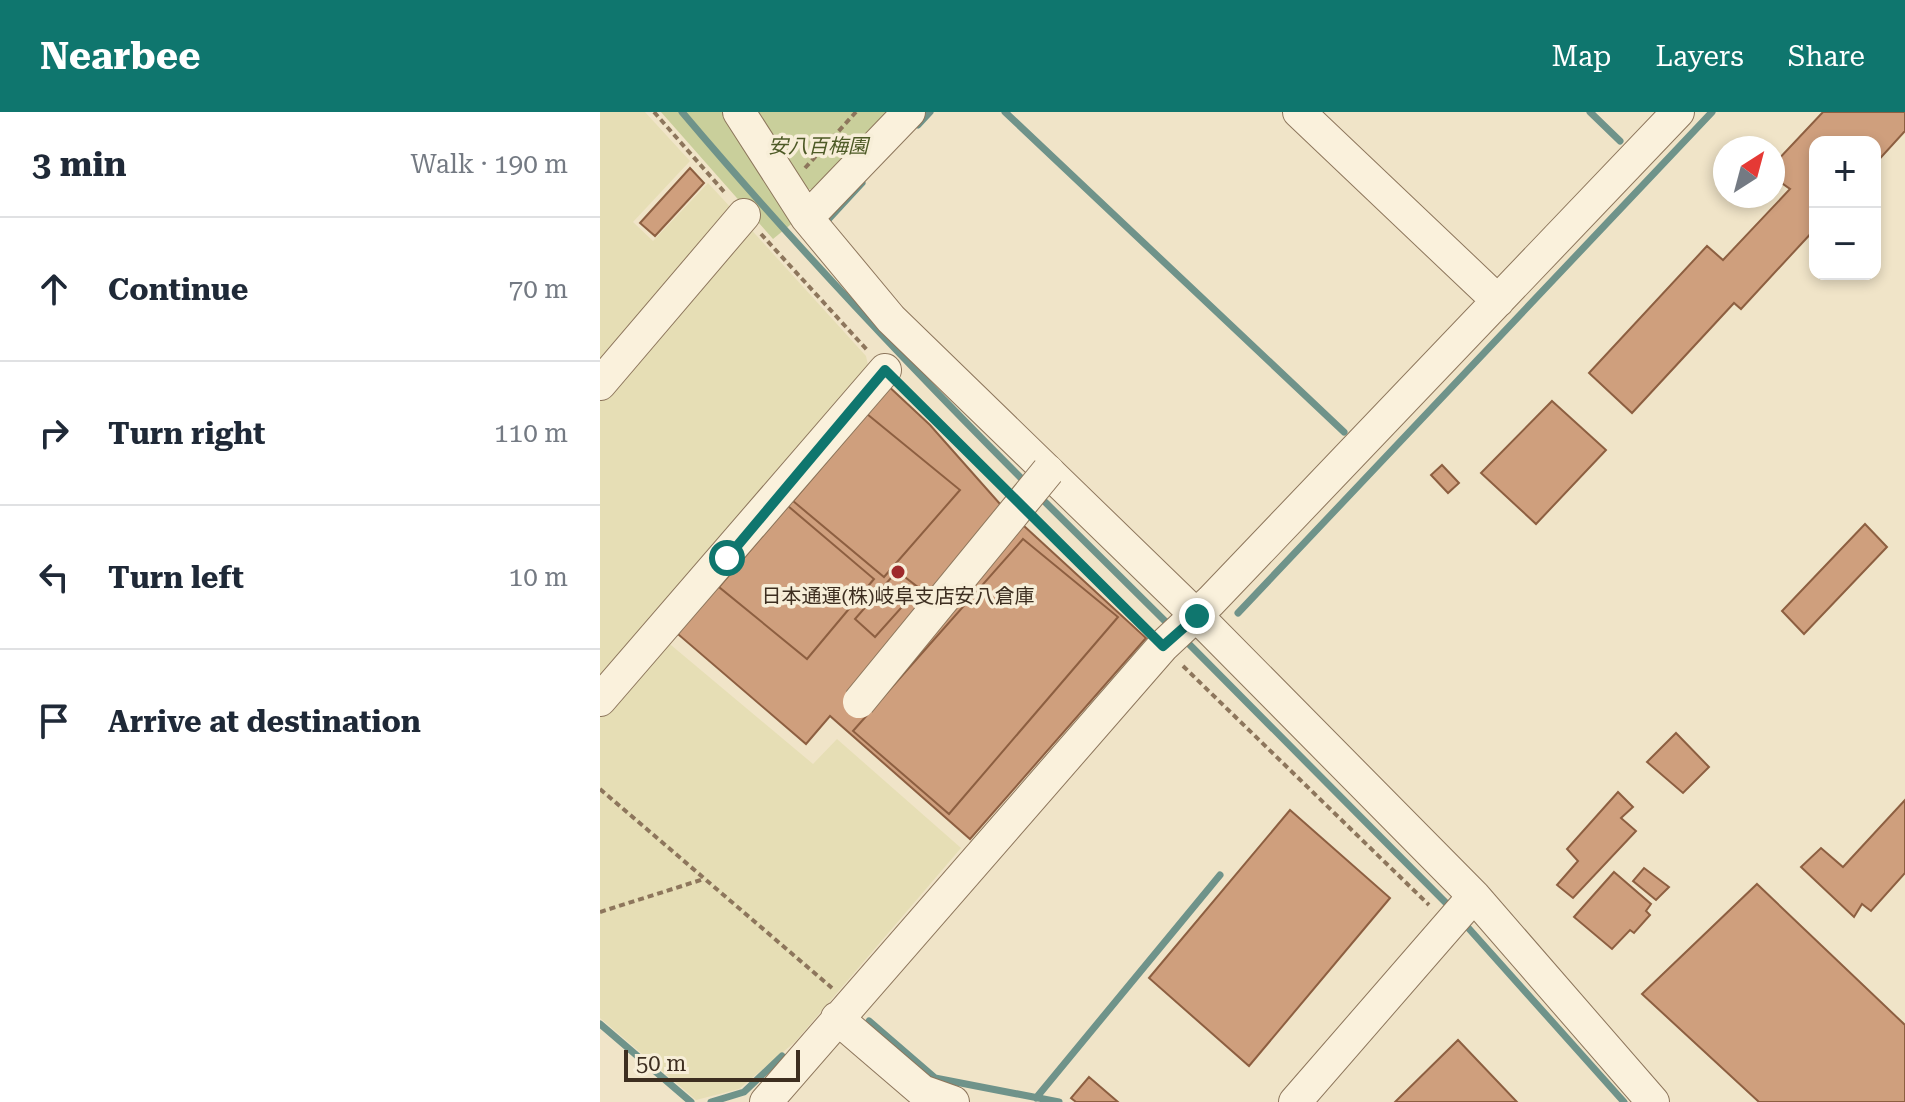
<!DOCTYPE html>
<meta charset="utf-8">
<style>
:root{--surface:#fff;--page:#f6f6f7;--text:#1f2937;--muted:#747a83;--line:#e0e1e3;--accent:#0f766e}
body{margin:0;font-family:"Roboto Serif","Noto Sans JP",serif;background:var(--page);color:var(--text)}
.controls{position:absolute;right:24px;top:24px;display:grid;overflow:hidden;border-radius:16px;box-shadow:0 4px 12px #0003}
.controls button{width:72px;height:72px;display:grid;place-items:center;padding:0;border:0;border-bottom:2px solid var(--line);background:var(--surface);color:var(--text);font:40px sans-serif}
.compass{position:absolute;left:1113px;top:24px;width:72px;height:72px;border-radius:50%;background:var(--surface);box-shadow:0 4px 12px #0003;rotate:36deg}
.scale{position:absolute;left:24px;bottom:20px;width:176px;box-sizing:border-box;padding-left:8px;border:4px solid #3d2e20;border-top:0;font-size:22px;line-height:28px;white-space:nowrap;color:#3d2e20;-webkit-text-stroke:6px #f7eed8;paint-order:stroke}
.stop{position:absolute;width:24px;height:24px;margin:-18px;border:6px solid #0f766e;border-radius:50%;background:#fff}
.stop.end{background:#0f766e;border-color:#fff;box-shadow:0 2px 8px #0008}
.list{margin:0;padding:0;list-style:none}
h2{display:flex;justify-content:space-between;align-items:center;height:104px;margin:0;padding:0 32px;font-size:34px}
h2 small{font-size:26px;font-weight:400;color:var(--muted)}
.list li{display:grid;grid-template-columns:52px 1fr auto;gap:24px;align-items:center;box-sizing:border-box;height:144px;padding:0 32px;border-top:2px solid var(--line)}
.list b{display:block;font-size:30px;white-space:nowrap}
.list em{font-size:26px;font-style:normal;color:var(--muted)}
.icon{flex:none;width:44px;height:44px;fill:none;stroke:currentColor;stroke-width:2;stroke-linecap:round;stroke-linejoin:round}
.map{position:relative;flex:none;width:1305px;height:990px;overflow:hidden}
header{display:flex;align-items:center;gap:48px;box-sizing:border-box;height:112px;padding:0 40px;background:var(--accent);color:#fff}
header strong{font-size:38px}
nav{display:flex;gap:44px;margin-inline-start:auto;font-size:28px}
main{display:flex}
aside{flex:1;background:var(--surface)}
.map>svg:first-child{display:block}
.farmland{fill:#e6deb5}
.green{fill:#c9cf9b}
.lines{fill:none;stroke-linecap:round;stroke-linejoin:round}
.stream{stroke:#6f938a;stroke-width:7}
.building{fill:#cf9f7d;stroke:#8d5f41;stroke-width:2}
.minor-casing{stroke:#8d765c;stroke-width:34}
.path{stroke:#8d765c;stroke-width:4;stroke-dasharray:6 4;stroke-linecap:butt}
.minor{stroke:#faf1dc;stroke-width:32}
.minor-bridge-casing{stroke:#8d765c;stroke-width:34;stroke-linecap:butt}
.minor-bridge{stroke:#faf1dc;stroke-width:32}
.route{stroke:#0f766e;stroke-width:10}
.poi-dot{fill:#9e2a2b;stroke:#f7eed8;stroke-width:3}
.labels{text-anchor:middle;stroke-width:7;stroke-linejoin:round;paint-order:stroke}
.park-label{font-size:20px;font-style:italic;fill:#4d5a26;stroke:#f7eed8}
.poi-label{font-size:20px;fill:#3d2e20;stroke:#f7eed8}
</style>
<header>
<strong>Nearbee</strong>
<nav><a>Map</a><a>Layers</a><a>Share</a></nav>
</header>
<main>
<aside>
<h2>3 min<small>Walk · 190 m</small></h2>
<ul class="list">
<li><svg class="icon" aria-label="ahead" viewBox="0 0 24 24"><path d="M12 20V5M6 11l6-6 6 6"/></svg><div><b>Continue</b></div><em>70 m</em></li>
<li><svg class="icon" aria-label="right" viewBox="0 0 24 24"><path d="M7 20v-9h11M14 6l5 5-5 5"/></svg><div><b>Turn right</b></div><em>110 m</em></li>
<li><svg class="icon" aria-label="left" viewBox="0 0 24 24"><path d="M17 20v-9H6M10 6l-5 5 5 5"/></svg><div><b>Turn left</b></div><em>10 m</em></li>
<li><svg class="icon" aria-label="arrive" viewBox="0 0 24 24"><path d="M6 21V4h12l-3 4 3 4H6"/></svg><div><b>Arrive at destination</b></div></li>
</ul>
</aside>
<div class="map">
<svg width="1305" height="990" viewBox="0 0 1305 990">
<rect width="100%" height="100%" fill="#f0e4c8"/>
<path class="farmland" d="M0 0H45L90 49 33 110 53 129 108 71 133 98 0 252Z
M146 112 266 244 270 262 0 577V285Z
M65 528 213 652 237 627 361 736 195 930 139 977 96 988 0 906V601Z"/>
<path class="green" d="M61 0H126L195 109 173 127Z
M155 0H297L222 78 203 77Z"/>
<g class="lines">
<path class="stream" d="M82 0C192 130 308 253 428 373
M405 0 744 320
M990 0 1020 29
M318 13 330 0
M226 110 262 71
M440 385 570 514
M638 501 1112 0
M582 525 852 797
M863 810 1024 990
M269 909 335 966 459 990
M0 912 91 990
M436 986 620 763
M111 990 144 980 182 944"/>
</g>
<path class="building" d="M1223 0H1305V19L1275 52V30H1215V117L1141 197 1134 191 1032 301 989 261 1107 134 1123 148 1190 77 1173 65V53Z
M90 56 104 71 55 124 40 111Z
M284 270 330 313 400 392 546 526 370 727 230 604 206 632 72 517Z
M952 289 1006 338 936 412 881 361Z
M267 302 360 378 284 465 193 389Z
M842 353 859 371 848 381 831 363Z
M188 394 274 467 207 547 119 475Z
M1265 412 1287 435 1204 522 1182 499Z
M423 427 518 505 349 702 253 619Z
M297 459 319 476 275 525 255 507Z
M1076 621 1109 655 1083 681 1047 650Z
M1018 680 1033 695 1021 706 1036 719 973 786 957 773 978 749 967 737Z
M1305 688V761L1271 799 1262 792 1254 805 1201 755 1221 736 1243 755Z
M690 698 790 786 649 954 549 866Z
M1044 756 1069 775 1056 788 1033 769Z
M1014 760 1051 792 1046 799 1050 803 1034 821 1030 818 1012 837 974 805Z
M1157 772 1305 913V990H1159L1042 882Z
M858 928 917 990H795Z
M489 965 518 990H476L471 986Z"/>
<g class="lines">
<defs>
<path id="minor" d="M139 0 207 106 291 207 597 504 874 784 1053 990
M699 0 898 189
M207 106 309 0
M0 272 144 103
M0 588 285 258
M237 906 322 979 353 990
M166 990 563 534 611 489 1078 0
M695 990 874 784"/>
</defs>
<use href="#minor" class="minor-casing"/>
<path class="path" d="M54 0 126 82
M205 56 256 0
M161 122 268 239
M305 277 401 373
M438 410 546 517
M583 554 829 793
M0 677 232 876
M0 800 104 767"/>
<use href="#minor" class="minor"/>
<defs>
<path id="minor-bridge" d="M259 590 448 359"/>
</defs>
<use href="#minor-bridge" class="minor-bridge-casing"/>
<use href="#minor-bridge" class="minor-bridge"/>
</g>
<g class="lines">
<path class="route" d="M127 446 285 258 563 534 597 504"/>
</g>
<circle class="poi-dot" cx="298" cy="460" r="8"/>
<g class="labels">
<g class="park-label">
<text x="218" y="41">安八百梅園</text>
</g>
<g class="poi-label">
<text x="298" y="491">日本通運(株)岐阜支店安八倉庫</text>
</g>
</g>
</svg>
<div class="controls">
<button>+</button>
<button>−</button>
</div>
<svg class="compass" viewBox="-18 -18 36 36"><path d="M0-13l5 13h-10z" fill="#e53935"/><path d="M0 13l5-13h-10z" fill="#747a83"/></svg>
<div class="scale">50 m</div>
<div class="stop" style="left:127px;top:446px"></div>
<div class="stop end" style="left:597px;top:504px"></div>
</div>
</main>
